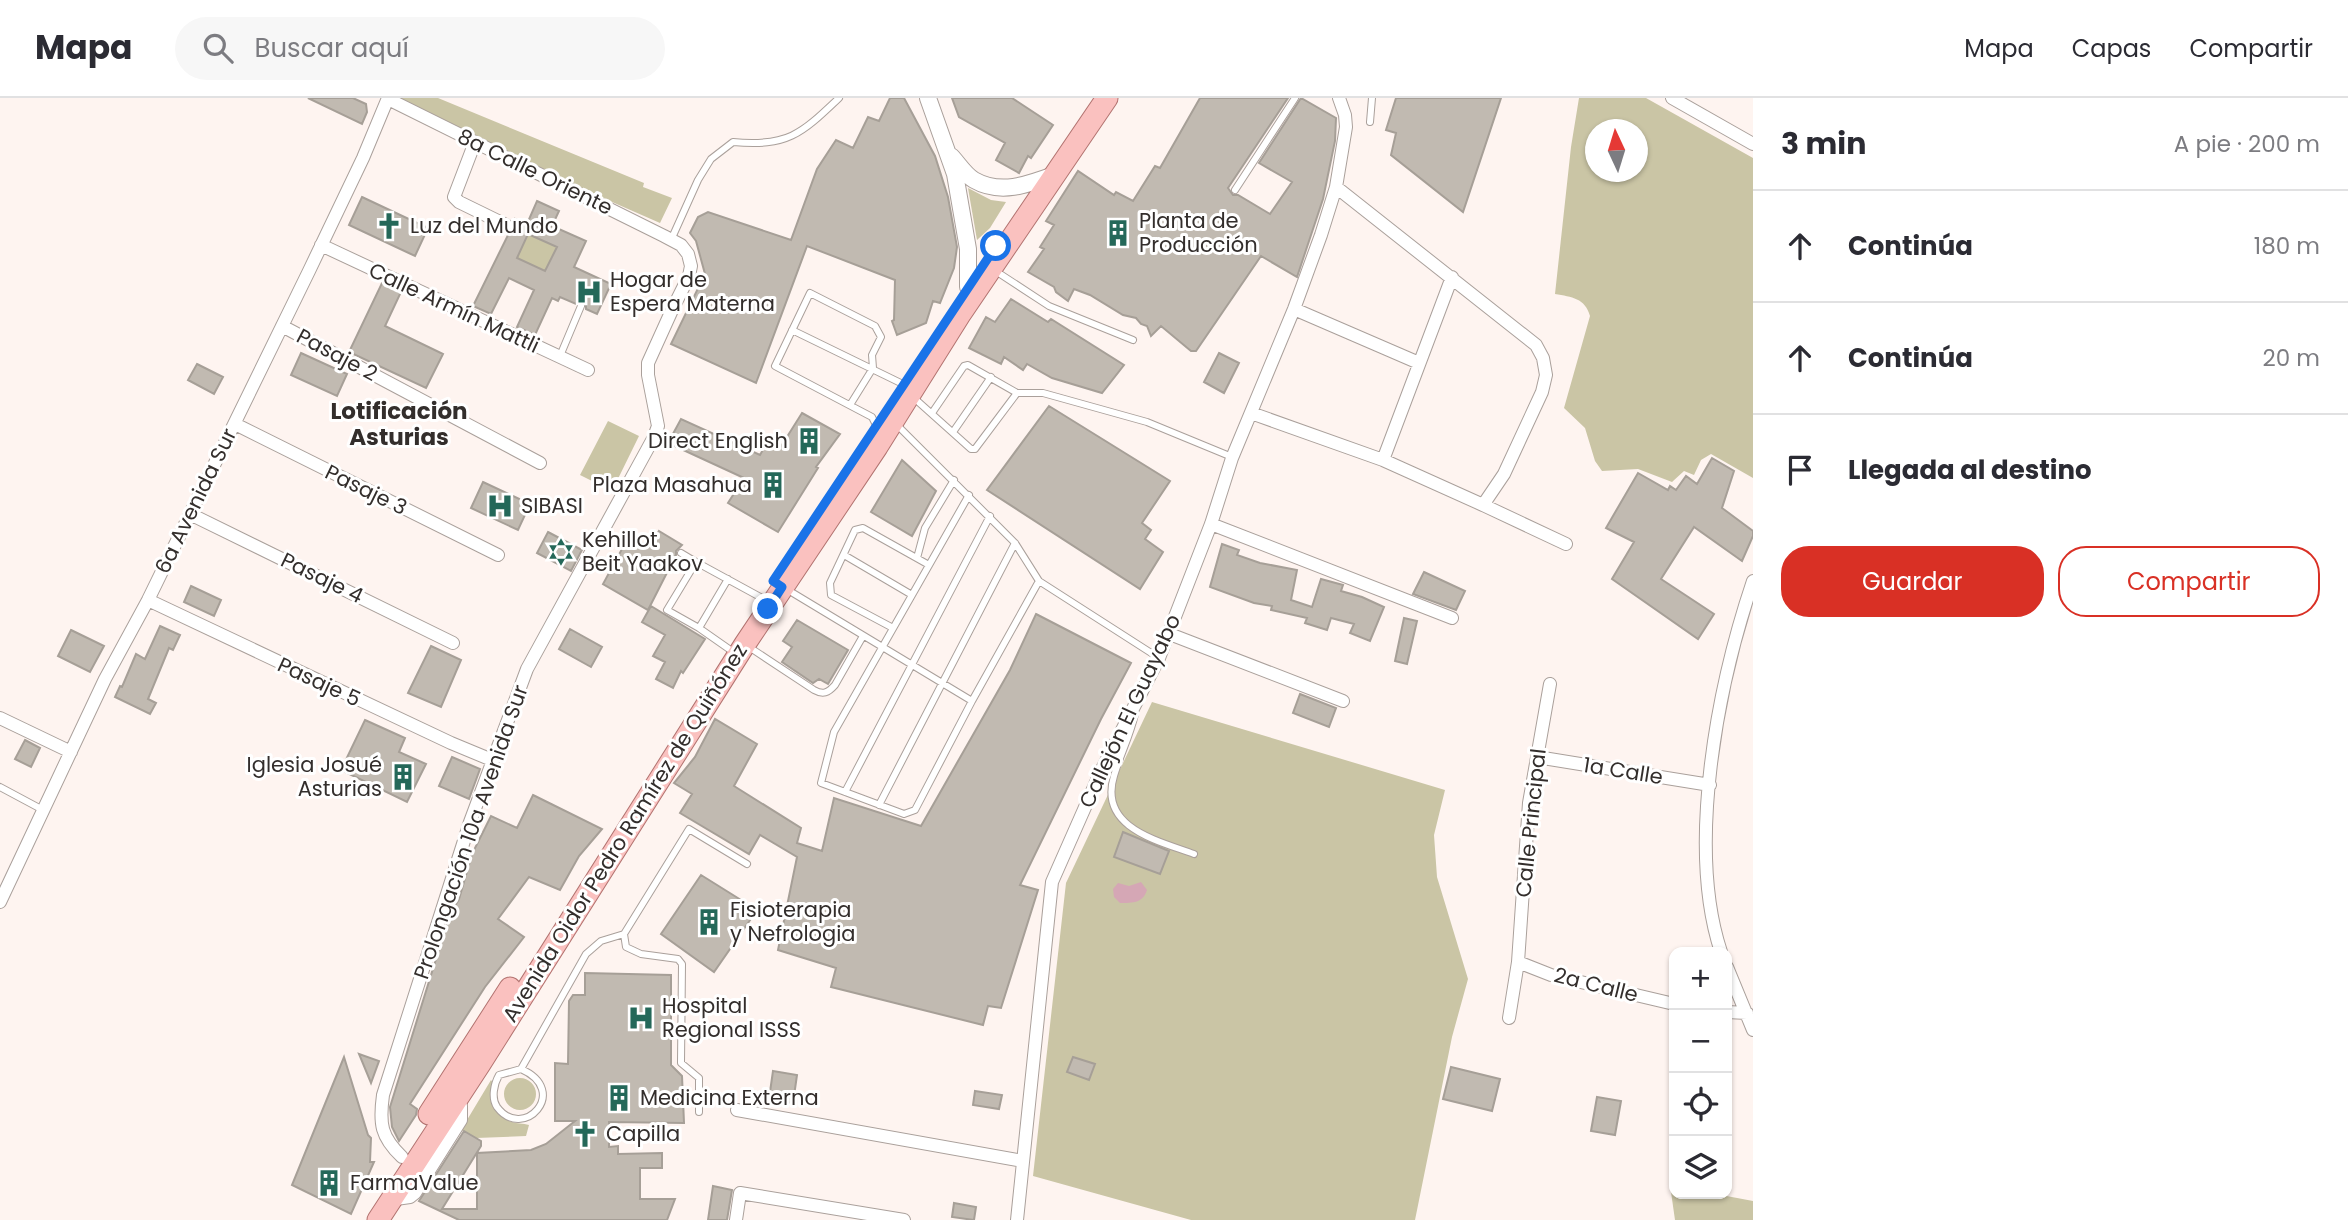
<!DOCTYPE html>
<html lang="es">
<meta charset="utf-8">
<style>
:root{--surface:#fff;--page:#f7f7f7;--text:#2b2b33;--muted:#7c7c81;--line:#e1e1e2;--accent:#d93025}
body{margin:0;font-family:Poppins,sans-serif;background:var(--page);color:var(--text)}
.controls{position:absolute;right:21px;bottom:21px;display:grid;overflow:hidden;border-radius:14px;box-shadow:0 2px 5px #0004}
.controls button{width:63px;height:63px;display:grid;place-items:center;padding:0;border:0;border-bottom:2px solid var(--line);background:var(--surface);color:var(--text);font:35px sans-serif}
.compass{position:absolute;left:1585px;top:21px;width:63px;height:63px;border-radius:50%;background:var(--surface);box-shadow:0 2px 5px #0004;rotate:356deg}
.stop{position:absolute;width:21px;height:21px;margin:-16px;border:5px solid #1a73e8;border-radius:50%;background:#fff}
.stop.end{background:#1a73e8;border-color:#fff;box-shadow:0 2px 7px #0008}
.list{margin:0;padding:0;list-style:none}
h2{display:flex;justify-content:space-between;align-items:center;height:91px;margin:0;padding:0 28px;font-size:30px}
h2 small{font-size:23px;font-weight:400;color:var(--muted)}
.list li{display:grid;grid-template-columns:46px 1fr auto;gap:21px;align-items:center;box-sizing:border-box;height:112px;padding:0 28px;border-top:2px solid var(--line)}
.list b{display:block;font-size:26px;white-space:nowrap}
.list em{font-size:23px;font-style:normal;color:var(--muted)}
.actions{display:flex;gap:14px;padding:21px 28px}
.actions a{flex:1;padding:16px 0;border:2px solid var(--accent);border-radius:28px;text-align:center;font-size:24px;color:var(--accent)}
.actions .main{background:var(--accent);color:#fff}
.icon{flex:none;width:38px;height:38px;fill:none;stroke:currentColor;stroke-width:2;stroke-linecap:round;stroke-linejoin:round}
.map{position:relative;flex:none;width:1753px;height:1122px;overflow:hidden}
header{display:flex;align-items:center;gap:42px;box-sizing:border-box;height:98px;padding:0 35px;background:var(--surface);border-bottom:2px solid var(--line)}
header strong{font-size:33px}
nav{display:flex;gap:38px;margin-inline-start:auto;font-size:24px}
.search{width:490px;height:63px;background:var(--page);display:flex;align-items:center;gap:18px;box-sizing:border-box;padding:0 24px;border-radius:38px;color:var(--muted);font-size:26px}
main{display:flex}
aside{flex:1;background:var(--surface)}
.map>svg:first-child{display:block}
.green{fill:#cac5a5;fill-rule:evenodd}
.water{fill:#d5a7b5}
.building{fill:#c1bab1;stroke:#a69f97;stroke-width:2;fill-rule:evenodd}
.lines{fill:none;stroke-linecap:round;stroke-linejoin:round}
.service-casing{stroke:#aaa09b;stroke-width:8}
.minor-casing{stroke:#aaa09b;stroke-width:14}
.tertiary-casing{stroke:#aaa09b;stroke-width:18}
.primary-casing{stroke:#b27370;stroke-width:23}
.service{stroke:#fff;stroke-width:6}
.minor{stroke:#fff;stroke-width:12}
.tertiary{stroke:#fff;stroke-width:16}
.primary{stroke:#fac1bf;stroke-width:21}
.route{stroke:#1a73e8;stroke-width:9}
.labels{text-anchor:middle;stroke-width:6;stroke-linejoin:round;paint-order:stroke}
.street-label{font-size:21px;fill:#332e2c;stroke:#fff}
.poi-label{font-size:21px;fill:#332e2c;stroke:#fff;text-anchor:start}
.neighbourhood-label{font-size:23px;font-weight:bold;fill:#332e2c;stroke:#fff}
</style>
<header>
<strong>Mapa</strong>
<div class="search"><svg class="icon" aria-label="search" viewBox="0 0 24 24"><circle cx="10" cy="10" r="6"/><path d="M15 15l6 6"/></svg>Buscar aquí</div>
<nav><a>Mapa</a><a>Capas</a><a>Compartir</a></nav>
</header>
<main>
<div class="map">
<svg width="1753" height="1122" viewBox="0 0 1753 1122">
<rect width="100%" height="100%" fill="#fef4f0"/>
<path class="green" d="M392 0H438L644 85 643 89 672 100 660 125 530 68Z
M1579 0H1646L1753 60V380L1711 356 1701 362 1694 377 1684 373 1672 384 1638 371 1602 373 1595 363 1585 330 1564 310 1590 218C1585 200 1572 199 1555 196L1571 49ZM1596 32H1638V74H1596Z
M968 90 991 102 1006 104 990 130 977 142Z
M531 130 546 137 543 143 557 149 545 173 517 160Z
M608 323 639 338 612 393 580 377Z
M1152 604 1445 692 1434 737 1437 779 1468 881 1452 939 1415 1122H1191L1033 1078 1066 785Z
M504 996a16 16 0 1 1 32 0a16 16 0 1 1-32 0Z
M491 982 493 985C489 1002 494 1017 512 1024 517 1026 523 1025 529 1027L526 1038 476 1040 461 1032Z
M1670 1087 1674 1088V1096H1716L1753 1103V1122H1675Z"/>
<path class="water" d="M1141 784 1147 792C1143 805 1133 805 1120 805L1114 799 1113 791 1118 785 1129 788Z"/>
<path class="building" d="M308 0H353L366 6 367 14 362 26Z
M890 0H904L935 58 948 99 957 149 954 170 940 205 933 203 926 225 897 237 892 223 894 222 895 182 807 148 756 285 671 246 705 176 696 143 690 135 698 119 708 114 791 142 817 71 836 42 853 50 868 19 879 23Z
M952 0H1012L1053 27 1031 60 1028 58 1019 75 996 62 1005 45 959 19Z
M1200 0H1288L1228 90 1233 97H1238L1270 116 1292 84 1259 65 1301 0 1336 20 1335 43 1323 101 1297 179 1261 158 1196 253H1191L1161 228 1151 238 1147 228 1141 226 1136 220 1123 217 1090 197 1074 191 1068 203 1056 194 1054 189 1028 174 1044 151 1040 149 1054 127 1046 123 1078 73 1114 97 1116 94 1133 103 1155 68 1160 70Z
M1396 0H1501L1463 114 1391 57 1396 35 1386 32Z
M362 99 428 130 415 158 349 127Z
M537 103 559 113 552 128 586 143 574 169 611 186 597 216 586 211V205L583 203 576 206 560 199 558 203 552 200 535 237 517 229 534 192 509 180 491 216 473 208 509 135 513 131 515 121 527 126ZM528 136 557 149 545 173 517 160Z
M382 185 401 194 385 228 443 256 426 290 349 254Z
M1011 201 1048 224 1051 221 1124 267 1102 295 1052 280 1027 266 1023 272 1004 259 1001 266 969 250 986 219 995 224Z
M301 255 347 276 337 298 291 277Z
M1219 255 1239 265 1224 295 1204 284Z
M197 266 223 279 214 296 188 282Z
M1049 308 1170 383 1142 425 1151 432 1145 441 1163 454 1140 491 987 392Z
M802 315 840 336 816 369 818 370 778 434 728 405 744 380 668 345 681 321 760 357 768 343 780 350Z
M1712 360 1734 373 1722 410 1753 433V438L1742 463 1694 429 1661 481 1714 516 1698 541 1612 481 1634 444 1606 430 1638 375 1668 392 1670 388 1676 392 1686 378 1697 386Z
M902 362 936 393 912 438 871 414Z
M483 384 530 406 518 432 471 410Z
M659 433 682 447 676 453V457L648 512 603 486 629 438 650 449Z
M548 434 582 452 571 473 537 455Z
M1222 446 1239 452 1237 457 1260 465 1297 472 1291 502 1312 509 1321 481 1343 487 1341 493 1362 499 1384 509 1370 543 1350 535 1354 526 1331 520 1327 532 1305 525 1307 520 1271 512 1272 508 1254 505 1210 489Z
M1424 474 1465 493 1456 512 1413 496Z
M191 488 221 502 214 518 184 504Z
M651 508 705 541 683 575 681 573 673 590 656 581 665 564 653 558 665 537 642 524Z
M1036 516 1131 565 1101 621 1020 787 1038 792 1001 910 988 908 983 927 831 889 836 870 778 852 797 759 760 737 749 756 680 715 692 696 674 685 695 659 715 621 757 646 734 688 801 730 797 745 822 753 834 700 921 728 1010 572Z
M1404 520 1417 523 1407 566 1395 563Z
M797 522 848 552 828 586 819 581 813 585 782 564 792 549 783 543Z
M160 528 180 537 173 552 169 550 148 601 156 605 150 616 115 599 120 588 122 589 136 556 145 561Z
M570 531 602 549 591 569 559 551Z
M71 532 104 548 90 574 58 558Z
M431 548 461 562 441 609 408 595Z
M1300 596 1336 610 1329 629 1293 615Z
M365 622 405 640 399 654 426 666 407 704 341 672Z
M25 642 40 650 31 669 15 661Z
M452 659 480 671 469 701 439 688Z
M533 697 602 731 579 758 560 792 529 779 498 821 524 839 485 889 410 1006 417 1011 416 1017 399 1043 392 1029 390 1009 450 816 459 801 472 756 491 718 517 730Z
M1123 734 1169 753 1160 776 1114 759Z
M701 777 757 812 714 874 661 836Z
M585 875 671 877V967L682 978 684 1025 609 1024V1049L618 1048V1056L662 1055V1070H640V1101H675L667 1122H459L419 1103 464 1033 481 1043V1048L442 1111H477V1055L531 1052 546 1046 575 1023H555V965L568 966 569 903 573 897H585Z
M359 956 379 963 371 985Z
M344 959 368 1037 371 1040 370 1064H374L351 1116 292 1087Z
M1073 959 1095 966 1089 982 1067 974Z
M1451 969 1500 981 1492 1013 1443 1001Z
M773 973 797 977 793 1005 769 1001Z
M975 993 1002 997 999 1011 973 1007Z
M1597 999 1621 1003 1615 1037 1591 1033Z
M713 1088 732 1092 727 1122H708Z
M954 1105 976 1109 974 1122 952 1119Z"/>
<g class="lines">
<defs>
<path id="service" d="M1370 24 1372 0
M1235 92 1295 0
M671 142 698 82 711 61 733 44C788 49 801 36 839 0
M994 172 1049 208 1133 242
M792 232 911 290
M560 258 581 208
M1017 295H1043L1147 324 1232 359
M914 300 971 351H975L1017 295 968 267 964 268 932 315
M850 307 873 270 872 257 881 239 875 228 810 195 775 268 872 319 876 327
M895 325 1015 445 1039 483 1159 560
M953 334 991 279
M969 397 834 634 821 685 904 716 915 712 972 603 1039 483
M681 455 696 464
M844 457 912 497
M917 460 925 430 954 382
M773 483 972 603
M699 530 728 481
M893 530 831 497 830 485 855 432 863 430 929 467
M749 549 814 592C823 597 828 595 835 587L863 538
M729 551 699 530 667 512 696 464 762 500
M1135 616C1130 638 1120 657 1114 678 1098 730 1159 743 1194 756
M0 689 43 712
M845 694 990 418
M879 707 1015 445
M624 836 626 849 641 856 678 861 682 866 681 965 699 980V1014
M521 971 586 856 601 843 624 836 689 731 747 766
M521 971C571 993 523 1044 497 1009 491 1000 494 986 499 977Z"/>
<path id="minor" d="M1672 0 1753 46
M388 1 664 138 681 147 688 156 691 168 689 178 672 212 648 265V277L658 328 654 339 527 571 470 724 383 997C379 1026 381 1039 402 1059
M475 44 454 99 459 104 506 127
M321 147 588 272
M1294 211 1419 265
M282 228 540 365
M1251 315 1383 362 1483 407 1504 376 1542 294 1546 277 1543 260 1536 247 1336 89
M235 326 498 457
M1383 362 1452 179
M1483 407 1566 446
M190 416 453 545
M1211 426 1452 520
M148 502 451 645 492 662
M1167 535 1343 603
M0 620 71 654
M1537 659 1710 687
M0 804 105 581 148 502 309 173 363 60 388 0
M1721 854C1686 748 1718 587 1753 483
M1518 864 1551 877 1674 906
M1727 869 1753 932
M1727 914 1747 915
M1509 920 1518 864 1529 705 1550 586
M737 1012 1023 1063
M389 1102 410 1099 415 1095 461 1022V1008L457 1001
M736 1122 740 1095 904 1122
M1017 1122 1052 784 1101 673 1159 560 1211 426 1232 360 1294 211 1321 137 1336 89 1346 29 1345 17 1339 0"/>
<path id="tertiary" d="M928 0 955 76 968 151V189
M951 58C958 65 965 77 974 82 1000 97 1027 87 1054 77"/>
<path id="primary" d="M429 1016 510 890
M378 1122 480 966 745 546 877 349 961 215 1107 0"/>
</defs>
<use href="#service" class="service-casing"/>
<use href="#minor" class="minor-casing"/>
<use href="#tertiary" class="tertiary-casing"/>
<use href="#primary" class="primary-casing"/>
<use href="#service" class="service"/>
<use href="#minor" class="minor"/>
<use href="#tertiary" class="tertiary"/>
<use href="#primary" class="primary"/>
</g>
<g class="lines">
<path class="route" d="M768 511 782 489 773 483 996 148"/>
</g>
<defs>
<symbol id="church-bare" viewBox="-9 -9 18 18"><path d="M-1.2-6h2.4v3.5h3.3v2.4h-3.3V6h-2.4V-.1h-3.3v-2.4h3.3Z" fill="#246859" stroke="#fff" stroke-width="2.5" paint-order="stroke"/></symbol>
<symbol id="building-bare" viewBox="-9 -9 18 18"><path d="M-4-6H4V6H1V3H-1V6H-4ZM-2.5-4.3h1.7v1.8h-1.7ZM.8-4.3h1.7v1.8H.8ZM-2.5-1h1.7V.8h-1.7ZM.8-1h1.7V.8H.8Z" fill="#246859" stroke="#fff" stroke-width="2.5" paint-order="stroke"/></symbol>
<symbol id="hospital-bare" viewBox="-9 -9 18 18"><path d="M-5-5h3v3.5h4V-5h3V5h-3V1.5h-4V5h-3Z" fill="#246859" stroke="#fff" stroke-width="2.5" paint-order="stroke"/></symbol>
<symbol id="synagogue-bare" viewBox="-9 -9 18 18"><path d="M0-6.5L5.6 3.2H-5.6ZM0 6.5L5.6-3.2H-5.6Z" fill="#246859" stroke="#fff" stroke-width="2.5" paint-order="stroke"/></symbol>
</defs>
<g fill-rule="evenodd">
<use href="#church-bare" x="370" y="109" width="38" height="38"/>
<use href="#building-bare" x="1099" y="116" width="38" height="38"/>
<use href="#hospital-bare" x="570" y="175" width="38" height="38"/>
<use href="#building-bare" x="790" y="324" width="38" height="38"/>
<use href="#building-bare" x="754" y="368" width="38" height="38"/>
<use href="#hospital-bare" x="481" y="389" width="38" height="38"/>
<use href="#synagogue-bare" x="542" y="435" width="38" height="38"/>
<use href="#building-bare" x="384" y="660" width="38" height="38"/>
<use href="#building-bare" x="690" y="805" width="38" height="38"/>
<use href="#hospital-bare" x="622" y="901" width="38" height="38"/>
<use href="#building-bare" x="600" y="981" width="38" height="38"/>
<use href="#church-bare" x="566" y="1017" width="38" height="38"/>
<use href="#building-bare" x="310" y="1066" width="38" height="38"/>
</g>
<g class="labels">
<g class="street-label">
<text transform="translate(535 74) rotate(26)" y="7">8a Calle Oriente</text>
<text transform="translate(454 210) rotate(25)" y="7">Calle Armín Mattli</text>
<text transform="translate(337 257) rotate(28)" y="7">Pasaje 2</text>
<text transform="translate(366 392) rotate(26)" y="7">Pasaje 3</text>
<text transform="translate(196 403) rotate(-64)" y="7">6a Avenida Sur</text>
<text transform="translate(322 480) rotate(26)" y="7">Pasaje 4</text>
<text transform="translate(319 584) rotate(25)" y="7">Pasaje 5</text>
<text transform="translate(1130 613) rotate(-65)" y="7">Callejón El Guayabo</text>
<text transform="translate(1623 673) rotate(9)" y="7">1a Calle</text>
<text transform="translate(1531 725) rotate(-84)" y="7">Calle Principal</text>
<text transform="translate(471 734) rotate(-71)" y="7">Prolongación 10a Avenida Sur</text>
<text transform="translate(625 735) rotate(-58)" y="7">Avenida Oidor Pedro Ramírez de Quiñónez</text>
<text transform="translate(1596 887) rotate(14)" y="7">2a Calle</text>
</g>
<g class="poi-label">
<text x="1139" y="130">Planta de<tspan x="1139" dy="24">Producción</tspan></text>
<text x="410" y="135">Luz del Mundo</text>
<text x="610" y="189">Hogar de<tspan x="610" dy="24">Espera Materna</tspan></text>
<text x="788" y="350" text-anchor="end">Direct English</text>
<text x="752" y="394" text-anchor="end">Plaza Masahua</text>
<text x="521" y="415">SIBASI</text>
<text x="582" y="449">Kehillot<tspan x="582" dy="24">Beit Yaakov</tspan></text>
<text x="382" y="674" text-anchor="end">Iglesia Josué<tspan x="382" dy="24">Asturias</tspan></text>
<text x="730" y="819">Fisioterapia<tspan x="730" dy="24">y Nefrologia</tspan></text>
<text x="662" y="915">Hospital<tspan x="662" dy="24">Regional ISSS</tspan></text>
<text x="640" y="1007">Medicina Externa</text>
<text x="606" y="1043">Capilla</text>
<text x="350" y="1092">FarmaValue</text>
</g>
<g class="neighbourhood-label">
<text x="399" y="321">Lotificación<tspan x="399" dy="26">Asturias</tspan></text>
</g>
</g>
</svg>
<div class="controls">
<button>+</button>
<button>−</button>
<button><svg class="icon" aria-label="locate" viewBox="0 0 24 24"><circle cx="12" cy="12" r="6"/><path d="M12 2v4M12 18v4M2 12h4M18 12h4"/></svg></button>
<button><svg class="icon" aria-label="layers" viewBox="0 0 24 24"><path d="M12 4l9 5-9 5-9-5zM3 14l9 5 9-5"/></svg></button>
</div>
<svg class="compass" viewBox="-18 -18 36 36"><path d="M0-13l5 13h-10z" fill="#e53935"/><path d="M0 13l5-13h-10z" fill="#7c7c81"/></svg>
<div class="stop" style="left:996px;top:148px"></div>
<div class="stop end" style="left:768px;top:511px"></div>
</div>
<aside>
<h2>3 min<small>A pie · 200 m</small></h2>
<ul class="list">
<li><svg class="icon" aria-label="ahead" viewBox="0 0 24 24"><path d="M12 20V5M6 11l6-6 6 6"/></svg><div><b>Continúa</b></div><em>180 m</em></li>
<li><svg class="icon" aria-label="ahead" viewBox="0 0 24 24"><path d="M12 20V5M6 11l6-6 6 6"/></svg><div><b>Continúa</b></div><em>20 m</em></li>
<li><svg class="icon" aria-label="arrive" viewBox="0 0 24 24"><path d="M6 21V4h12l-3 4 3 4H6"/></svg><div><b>Llegada al destino</b></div></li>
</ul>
<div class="actions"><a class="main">Guardar</a><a>Compartir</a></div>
</aside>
</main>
